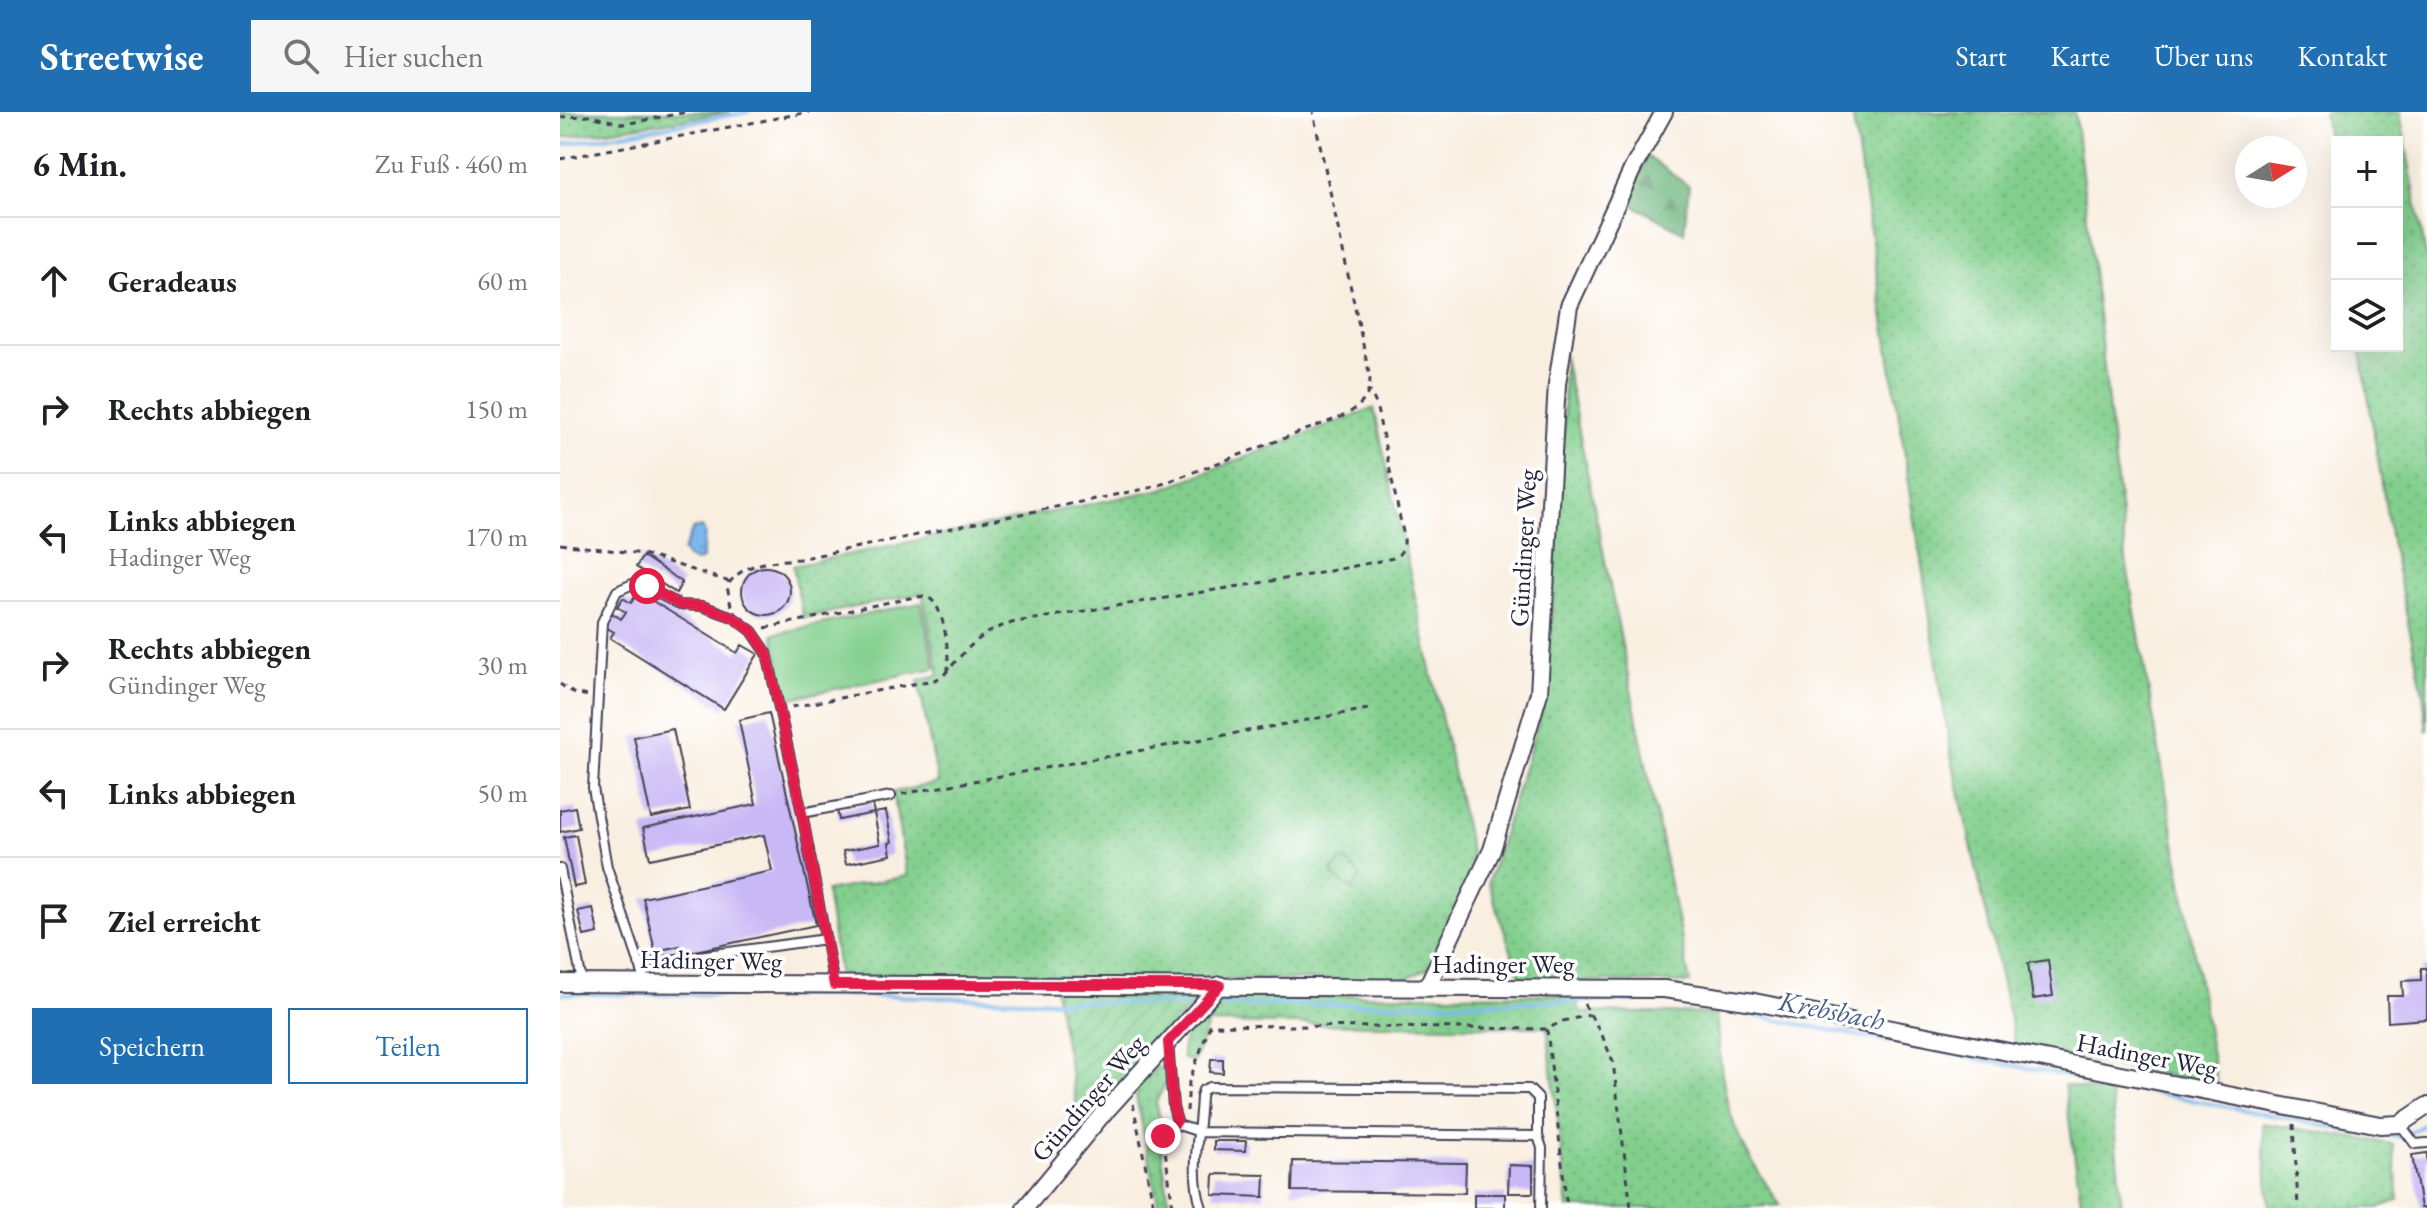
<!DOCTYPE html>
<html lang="de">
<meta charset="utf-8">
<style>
:root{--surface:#fff;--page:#f6f6f6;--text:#202124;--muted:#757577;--line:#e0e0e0;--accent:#1f6fb2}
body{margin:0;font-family:"EB Garamond",serif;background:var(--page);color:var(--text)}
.controls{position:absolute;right:24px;top:24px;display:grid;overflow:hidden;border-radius:0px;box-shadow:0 8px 32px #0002}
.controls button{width:72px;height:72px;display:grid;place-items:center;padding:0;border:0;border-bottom:2px solid var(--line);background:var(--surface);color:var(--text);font:40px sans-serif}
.compass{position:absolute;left:1675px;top:24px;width:72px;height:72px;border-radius:50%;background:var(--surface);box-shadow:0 8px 32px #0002;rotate:79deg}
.stop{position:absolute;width:24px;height:24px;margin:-18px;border:6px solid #e11d48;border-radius:50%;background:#fff}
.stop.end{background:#e11d48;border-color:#fff;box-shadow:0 2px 8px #0008}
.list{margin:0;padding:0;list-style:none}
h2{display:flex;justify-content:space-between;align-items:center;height:104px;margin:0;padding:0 32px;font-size:34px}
h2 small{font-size:26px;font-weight:400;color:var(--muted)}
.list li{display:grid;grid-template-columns:52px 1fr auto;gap:24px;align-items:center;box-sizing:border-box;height:128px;padding:0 32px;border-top:2px solid var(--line)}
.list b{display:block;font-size:30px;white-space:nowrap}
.list p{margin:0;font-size:26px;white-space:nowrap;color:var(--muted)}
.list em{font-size:26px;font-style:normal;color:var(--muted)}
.actions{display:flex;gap:16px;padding:24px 32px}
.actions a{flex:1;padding:18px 0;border:2px solid var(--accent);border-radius:0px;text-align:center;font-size:28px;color:var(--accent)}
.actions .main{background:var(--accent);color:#fff}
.icon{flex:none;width:44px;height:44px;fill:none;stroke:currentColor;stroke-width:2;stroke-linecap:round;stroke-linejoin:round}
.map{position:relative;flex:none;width:1867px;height:1096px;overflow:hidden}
header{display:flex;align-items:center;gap:48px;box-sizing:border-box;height:112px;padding:0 40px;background:var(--accent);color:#fff}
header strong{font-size:38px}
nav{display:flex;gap:44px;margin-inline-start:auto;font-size:28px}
.search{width:560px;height:72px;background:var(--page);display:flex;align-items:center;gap:20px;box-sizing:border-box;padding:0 28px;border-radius:0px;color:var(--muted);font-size:30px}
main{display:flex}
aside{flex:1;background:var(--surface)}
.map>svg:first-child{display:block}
.grass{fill:url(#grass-dots);stroke:#527864;stroke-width:2}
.forest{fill:url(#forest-firs);stroke:#466a5a;stroke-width:2}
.wetland{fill:url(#wetland-marsh);stroke:#527864;stroke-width:2}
.park{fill:#82cf8d;stroke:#527864;stroke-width:2}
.garden{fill:url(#garden-furrows);stroke:#527864;stroke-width:2}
.water{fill:url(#water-ripples);stroke:#4e6d94;stroke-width:2}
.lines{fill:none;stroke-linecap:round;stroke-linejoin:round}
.stream{stroke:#7bb8ee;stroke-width:4}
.building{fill:#c8b8f5}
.service-casing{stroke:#424154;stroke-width:12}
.minor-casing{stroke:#424154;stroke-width:20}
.path{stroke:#424154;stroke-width:3;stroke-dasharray:6 6;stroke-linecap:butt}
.service{stroke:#fff;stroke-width:8}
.minor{stroke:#fff;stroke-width:16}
.route{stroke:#e11d48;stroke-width:10}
.labels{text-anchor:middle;stroke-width:7;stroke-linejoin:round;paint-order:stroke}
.street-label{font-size:26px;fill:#22223b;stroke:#fff}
.water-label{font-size:28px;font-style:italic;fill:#465e83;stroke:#fff}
</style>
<header>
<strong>Streetwise</strong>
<div class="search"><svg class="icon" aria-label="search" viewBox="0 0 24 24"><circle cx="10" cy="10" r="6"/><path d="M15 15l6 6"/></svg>Hier suchen</div>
<nav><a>Start</a><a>Karte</a><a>Über uns</a><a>Kontakt</a></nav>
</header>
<main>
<aside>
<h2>6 Min.<small>Zu Fuß · 460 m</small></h2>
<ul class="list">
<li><svg class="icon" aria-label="ahead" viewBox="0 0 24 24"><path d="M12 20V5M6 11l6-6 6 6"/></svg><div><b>Geradeaus</b></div><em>60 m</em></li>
<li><svg class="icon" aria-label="right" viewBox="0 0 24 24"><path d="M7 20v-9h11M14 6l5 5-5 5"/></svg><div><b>Rechts abbiegen</b></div><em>150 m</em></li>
<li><svg class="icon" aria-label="left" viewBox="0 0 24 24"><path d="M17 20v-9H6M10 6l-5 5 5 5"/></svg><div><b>Links abbiegen</b><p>Hadinger Weg</p></div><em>170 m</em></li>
<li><svg class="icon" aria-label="right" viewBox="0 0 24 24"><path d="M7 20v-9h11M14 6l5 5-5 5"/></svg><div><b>Rechts abbiegen</b><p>Gündinger Weg</p></div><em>30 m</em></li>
<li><svg class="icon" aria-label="left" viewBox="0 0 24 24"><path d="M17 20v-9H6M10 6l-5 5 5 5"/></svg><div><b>Links abbiegen</b></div><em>50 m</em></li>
<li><svg class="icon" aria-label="arrive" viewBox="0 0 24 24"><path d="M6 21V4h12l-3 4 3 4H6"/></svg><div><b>Ziel erreicht</b></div></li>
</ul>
<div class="actions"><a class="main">Speichern</a><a>Teilen</a></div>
</aside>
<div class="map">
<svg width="1867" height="1096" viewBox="0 0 1867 1096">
<defs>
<pattern id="grass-dots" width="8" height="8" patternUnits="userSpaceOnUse" patternTransform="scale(2)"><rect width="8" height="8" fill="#82cf8d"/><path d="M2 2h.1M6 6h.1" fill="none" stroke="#70b17b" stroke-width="1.8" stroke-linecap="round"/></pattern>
<pattern id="forest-firs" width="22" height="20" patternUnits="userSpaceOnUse" patternTransform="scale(2)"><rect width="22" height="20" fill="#69b278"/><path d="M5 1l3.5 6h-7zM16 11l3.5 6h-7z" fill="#569064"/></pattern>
<pattern id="wetland-marsh" width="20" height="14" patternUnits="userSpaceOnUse" patternTransform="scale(2)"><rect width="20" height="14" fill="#82cf8d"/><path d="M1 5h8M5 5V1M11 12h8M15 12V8" fill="none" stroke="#70b17b"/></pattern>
<pattern id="garden-furrows" width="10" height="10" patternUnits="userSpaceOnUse" patternTransform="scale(2)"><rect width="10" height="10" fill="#82cf8d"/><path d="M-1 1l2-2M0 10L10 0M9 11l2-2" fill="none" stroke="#70b17b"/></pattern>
<pattern id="water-ripples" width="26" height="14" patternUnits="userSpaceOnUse" patternTransform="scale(2)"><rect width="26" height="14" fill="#7bb8ee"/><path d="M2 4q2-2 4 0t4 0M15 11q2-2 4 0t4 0" fill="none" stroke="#6495c2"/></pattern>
</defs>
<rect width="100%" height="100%" fill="#fff"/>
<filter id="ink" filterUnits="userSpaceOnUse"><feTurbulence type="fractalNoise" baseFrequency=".0125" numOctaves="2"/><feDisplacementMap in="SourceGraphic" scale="16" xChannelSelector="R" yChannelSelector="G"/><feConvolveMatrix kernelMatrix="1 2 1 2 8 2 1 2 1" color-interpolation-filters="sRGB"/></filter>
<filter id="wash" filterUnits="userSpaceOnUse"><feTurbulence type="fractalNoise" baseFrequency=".006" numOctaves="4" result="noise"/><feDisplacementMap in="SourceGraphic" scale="32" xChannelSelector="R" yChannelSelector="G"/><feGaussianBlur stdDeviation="1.8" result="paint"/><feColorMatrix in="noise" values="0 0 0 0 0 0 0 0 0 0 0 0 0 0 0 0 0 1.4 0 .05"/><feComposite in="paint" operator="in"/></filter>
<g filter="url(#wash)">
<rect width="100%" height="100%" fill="#f9efe1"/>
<path class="grass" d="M0 0H171L0 26Z
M1292 0H1515L1566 448 1657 973 1456 935 1391 643Z
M1764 0H1840L1867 150V620L1863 581 1832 435 1800 234H1837V30H1777V83Z
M1003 240 1130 871 961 868 928 770 987 583 1004 308Z
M814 296 915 760 871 855 842 868 279 865 266 779 347 764 333 680 378 671 358 568 379 563 362 481 243 506 233 454 602 377Z
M1012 882 1021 900 1156 902C1159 937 1161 972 1172 1006 1182 1037 1202 1066 1220 1093L1173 1096H1008L987 915 649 911 634 949 623 947C617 927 643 898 661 889 666 887 674 886 680 884Z
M597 955 606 958 609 965 596 990 603 1017 599 1024 610 1096H599L576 984 578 975Z
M1504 973 1551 982 1562 1096 1522 1095Z
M1702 1011 1833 1032 1839 1088 1819 1096H1710Z"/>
<path class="forest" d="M1087 44 1129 74 1124 121 1064 88Z"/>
<path class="wetland" d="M781 749H787L801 765 792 778 773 764 774 757Z"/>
<path class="park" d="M361 491 375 556 227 587 213 522Z"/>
<path class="garden" d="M495 878 645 879 521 1018Z"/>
<path class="water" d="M142 415 145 421 142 447 135 450 127 446 123 439 133 417Z"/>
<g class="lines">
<path class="stream" d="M0 33 189 0
M0 882 299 883 626 893
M658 894 1114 888 1781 1017 1842 1025 1867 1011"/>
</g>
<g id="blocks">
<path class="building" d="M83 444 122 470 116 481 76 455Z
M182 479a24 24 0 1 1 48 0a24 24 0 1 1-48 0Z
M78 480 177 541 182 533 198 542 164 597 50 526 54 520 44 514 52 501 61 507 66 500 57 495 63 486 71 491Z
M209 601 256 813 121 842 120 834 95 839 83 786 212 759 204 723 90 747 83 716 196 692 179 608Z
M113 617 130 698 91 706 74 625Z
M312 691 314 701 279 708 277 698Z
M15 695 19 716 0 720V698Z
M326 699 332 730 329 731 331 743 286 752 283 739 320 732 314 701Z
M16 723 25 773 14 775 4 725Z
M33 796 38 821 24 824 18 799Z
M1488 848 1493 884 1473 887 1468 851Z
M1861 856H1867V907L1828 910 1827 884H1843L1842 869 1861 868Z
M651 947H663V961L650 960Z
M654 1029H686L685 1039 654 1038Z
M1867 1041V1096H1861L1852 1043Z
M733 1049 906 1051 905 1081 732 1079Z
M949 1053 973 1054V1081H948Z
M654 1062 705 1063 704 1085 653 1083Z
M914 1082H945V1096H914Z"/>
</g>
</g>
<g filter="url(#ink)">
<use href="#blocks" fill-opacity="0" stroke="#424154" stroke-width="2"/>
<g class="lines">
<defs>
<path id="service" d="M242 701 331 684
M0 757 22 870
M79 852 266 827
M86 871 47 755 33 676 42 510 57 479 77 470 120 493 142 494 173 505 192 519 207 541 242 701 274 873
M608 931 613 995 618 1013 640 1020 978 1024
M1840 1012 1855 1032 1867 1031
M642 1096C629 1061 640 1020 641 984L643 978 650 975 969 977 978 986V1024L982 1036 981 1096"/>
<path id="minor" d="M0 871 1104 877 1194 890 1820 1013 1840 1012 1867 994
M867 875 932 738 979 581 997 272 1009 194 1073 56 1104 0
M465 1096 541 1004 660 873"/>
</defs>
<use href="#service" class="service-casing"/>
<use href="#minor" class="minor-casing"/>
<path class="path" d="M0 5 30 4 65 12 127 0
M0 47 249 0
M0 432 83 442 170 470
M171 494 167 474C183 450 212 449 239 447L594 375 786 303C802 292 810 286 810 265L753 0
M205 516 354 485C358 485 363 484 367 485 385 491 389 543 388 558
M0 572 13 581 29 584
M232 595 374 568 382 565C407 537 419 519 456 510L755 462 834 446C842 441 845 435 844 425L816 292 810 279
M342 682 808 597
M1024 892 1042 923 1053 950 1071 1096
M987 917 1007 1096
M573 992 594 1096
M627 999 629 970 650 913 987 917 1003 909 1030 903
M1734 1012 1738 1096
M608 1019 603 1024 613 1096"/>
<use href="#service" class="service"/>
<use href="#minor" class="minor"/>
</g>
</g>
<g class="lines" filter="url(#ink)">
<path class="route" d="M87 474 120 493 142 494 173 505 192 519 207 541 242 701 274 873H660L608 930 613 995 617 1009 603 1024"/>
</g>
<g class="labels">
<g class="street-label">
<text transform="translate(963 436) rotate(-87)" y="9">Gündinger Weg</text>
<text transform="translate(151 848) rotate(1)" y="9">Hadinger Weg</text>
<text x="943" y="861">Hadinger Weg</text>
<text transform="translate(1587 943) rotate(11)" y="9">Hadinger Weg</text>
<text transform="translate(528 986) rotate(-49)" y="9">Gündinger Weg</text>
</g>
<g class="water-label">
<text transform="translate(1272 898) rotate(11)" y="10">Krebsbach</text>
</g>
</g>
</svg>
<div class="controls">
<button>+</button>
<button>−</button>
<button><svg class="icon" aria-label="layers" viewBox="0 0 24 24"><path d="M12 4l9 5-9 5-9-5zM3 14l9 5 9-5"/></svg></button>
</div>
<svg class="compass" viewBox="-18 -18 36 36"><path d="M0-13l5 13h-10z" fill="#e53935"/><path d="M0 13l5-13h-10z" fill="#757577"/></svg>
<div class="stop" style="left:87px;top:474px"></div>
<div class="stop end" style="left:603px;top:1024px"></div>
</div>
</main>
